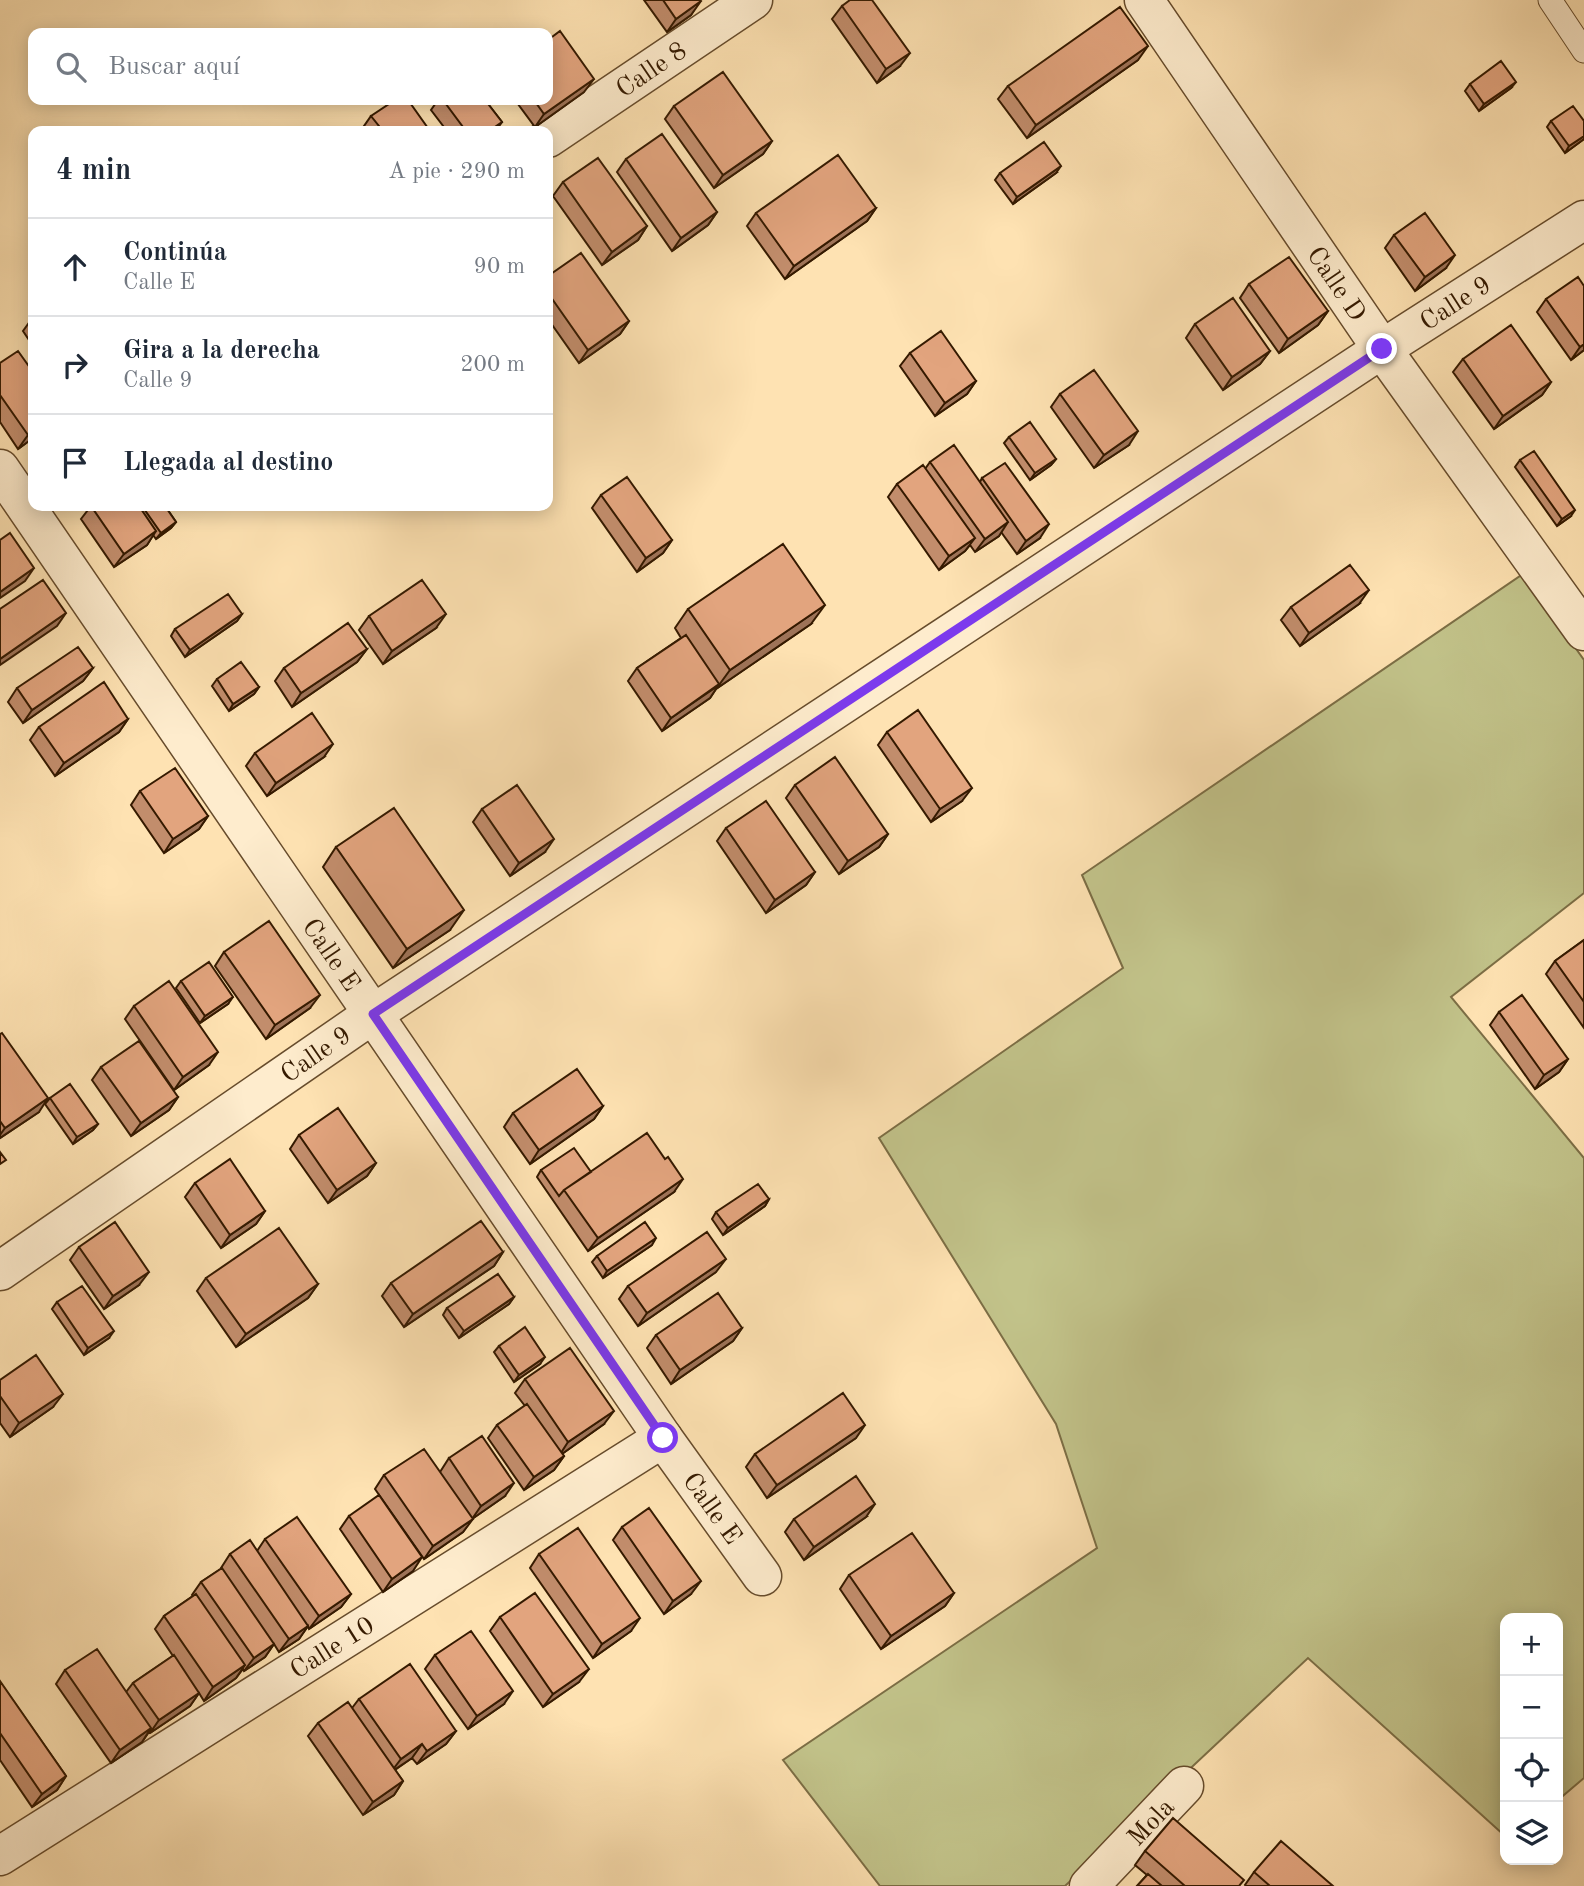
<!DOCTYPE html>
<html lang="es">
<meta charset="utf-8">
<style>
:root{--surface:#fff;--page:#f6f6f7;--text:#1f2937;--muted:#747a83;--line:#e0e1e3}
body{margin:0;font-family:"Old Standard TT",serif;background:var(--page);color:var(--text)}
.controls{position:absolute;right:21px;bottom:21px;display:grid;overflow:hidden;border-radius:14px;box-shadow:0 4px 18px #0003}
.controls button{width:63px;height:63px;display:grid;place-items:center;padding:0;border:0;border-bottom:2px solid var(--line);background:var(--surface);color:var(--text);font:35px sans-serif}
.stop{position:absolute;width:21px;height:21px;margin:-16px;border:5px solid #7c3aed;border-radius:50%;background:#fff}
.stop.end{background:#7c3aed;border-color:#fff;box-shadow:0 2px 7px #0008}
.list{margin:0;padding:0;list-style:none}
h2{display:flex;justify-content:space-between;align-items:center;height:91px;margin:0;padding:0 28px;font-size:30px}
h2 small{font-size:23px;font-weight:400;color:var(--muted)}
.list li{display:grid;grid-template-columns:46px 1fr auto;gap:21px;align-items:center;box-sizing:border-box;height:98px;padding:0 28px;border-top:2px solid var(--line)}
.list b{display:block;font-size:26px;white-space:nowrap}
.list p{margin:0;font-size:23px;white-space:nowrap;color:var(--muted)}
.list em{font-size:23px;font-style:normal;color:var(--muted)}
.icon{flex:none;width:38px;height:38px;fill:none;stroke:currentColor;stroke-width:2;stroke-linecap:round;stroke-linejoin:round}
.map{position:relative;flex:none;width:1584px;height:1886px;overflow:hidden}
.search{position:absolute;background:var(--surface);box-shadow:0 4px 18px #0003;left:28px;top:28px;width:525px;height:77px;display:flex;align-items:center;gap:18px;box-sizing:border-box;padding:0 24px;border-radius:14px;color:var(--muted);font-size:26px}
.panel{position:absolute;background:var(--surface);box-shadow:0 4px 18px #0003;left:28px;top:126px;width:525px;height:385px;border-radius:14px}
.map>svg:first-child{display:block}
.green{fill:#c2c38a;stroke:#7c6e45;stroke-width:2}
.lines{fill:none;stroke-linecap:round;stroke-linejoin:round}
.service-casing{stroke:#674c2c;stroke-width:25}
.minor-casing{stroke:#674c2c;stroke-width:41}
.service{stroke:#feeccd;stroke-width:23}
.minor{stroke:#feeccd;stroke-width:38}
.wall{fill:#c28d6c;stroke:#351a00;stroke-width:2}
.shaded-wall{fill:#9e7358;stroke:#351a00;stroke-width:2}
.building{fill:#e2a47e;stroke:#351a00;stroke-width:2}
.route{stroke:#7c3aed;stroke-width:9}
.labels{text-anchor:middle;stroke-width:7;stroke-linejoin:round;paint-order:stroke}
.street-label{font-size:26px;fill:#351a00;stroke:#feeccd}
</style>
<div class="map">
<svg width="1584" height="1886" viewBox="0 0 1584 1886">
<rect width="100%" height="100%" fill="#fee2b2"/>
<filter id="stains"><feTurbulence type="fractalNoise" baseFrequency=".00286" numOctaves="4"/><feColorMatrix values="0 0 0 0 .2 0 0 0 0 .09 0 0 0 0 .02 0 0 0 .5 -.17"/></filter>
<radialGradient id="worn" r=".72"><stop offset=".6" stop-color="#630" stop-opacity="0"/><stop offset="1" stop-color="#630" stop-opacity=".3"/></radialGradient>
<path class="green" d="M1523 574 1584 660V893L1451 997 1584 1158V1778L1558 1800V1618H1505V1836L1308 1658 1065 1886H880L783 1760 1097 1548 1056 1424 879 1138 1123 968 1082 875Z"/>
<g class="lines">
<defs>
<path id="service" d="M1550 0 1584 51"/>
<g id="minor">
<path id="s1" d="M1144 0 1382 349 1584 631"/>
<path id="s2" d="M548 138 753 0"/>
<path id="s3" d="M0 469 663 1438 762 1576"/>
<path id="s4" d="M0 1271 373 1014 1382 349 1584 220"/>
<path id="s5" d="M0 1856 663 1438"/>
<path id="s6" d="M1089 1886 1184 1786"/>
</g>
</defs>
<use href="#service" class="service-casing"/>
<use href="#minor" class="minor-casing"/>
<use href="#service" class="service"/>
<use href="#minor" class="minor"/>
</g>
<path class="wall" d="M644 0H700L691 15 667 32Z
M842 6 900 66 877 83 832 19Z
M1138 60 1027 138 998 99 1008 86Z
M1470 84 1511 88 1479 111 1465 91Z
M584 92 535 127 515 100H548Z
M438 100H485L502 122 495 131H447L431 110Z
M674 106 772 141 763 154 714 188 665 119Z
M371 116 430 131H364L362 129Z
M1551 121 1584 139 1565 153 1547 127Z
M626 159 717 212 708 225 672 251 617 172Z
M1000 173H1056L1013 204 995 180Z
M563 182 647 226 638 240 602 265 553 196Z
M876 208 867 221 785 279 747 226 756 213Z
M1394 235 1446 268 1415 291 1385 248Z
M548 276 629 321 620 334 579 363 548 319Z
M1249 284 1328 311 1318 325 1279 353 1240 298Z
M1584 286V350L1571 360 1537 312 1546 299Z
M33 317V346L23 331Z
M1195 324 1270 351 1260 364 1223 390 1186 338Z
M910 353 976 381 967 394 935 416 900 366Z
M1463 359 1551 382 1542 395 1494 429 1453 372Z
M0 363 33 438 18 449 0 422Z
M1060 394 1129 445 1094 468 1051 407Z
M1009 437 1056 459 1051 465 1030 480 1004 443Z
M1520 460 1571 516 1557 526 1515 467Z
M930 462 980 482 982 478 1040 538 1017 554 1001 532 999 536 975 552 970 545 965 551 939 570 888 497 897 484 925 469Z
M601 495 672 540 663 553 637 572 592 508Z
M91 506H165L176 522 171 528 156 539 153 535 147 545 114 567 81 519Z
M1359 604 1300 646 1281 620 1291 607Z
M688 609 811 624 716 689 710 698 662 731 628 681 637 668 681 638 675 628Z
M242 614 237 621 185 657 171 636 175 629Z
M369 616 436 628 383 664 359 630Z
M367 649 357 662 292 707 275 681 284 668Z
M93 668 83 681 23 723 8 702 17 688Z
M217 679 259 687 254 694 229 711 212 686Z
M128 719 119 732 55 776 30 740 39 727Z
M887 732 962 801 931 822 878 745Z
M255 753 324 757 267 796 246 766Z
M795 785 888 834 879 847 839 874 786 798Z
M140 791 208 816 199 829 164 853 131 805Z
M482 809 545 852 510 876 473 822Z
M726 828 815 872 806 885 766 913 717 841Z
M336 847 450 930 393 968 323 867Z
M1584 940V1028L1546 974 1555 961Z
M224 952 310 1008 266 1039 215 966Z
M181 981 228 1004 200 1023 176 988Z
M134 1006 209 1065 174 1090 125 1019Z
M1499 1012 1568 1059 1559 1072 1535 1089 1490 1025Z
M0 1034 39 1112 0 1138Z
M101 1067 178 1097 169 1110 131 1136 92 1080Z
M50 1098 98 1124 93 1130 73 1144 45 1104Z
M603 1106 594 1119 530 1164 504 1127 513 1113Z
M299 1135 376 1163 367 1176 328 1203 290 1149Z
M541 1170 591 1172 674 1192 588 1251 537 1177Z
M195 1183 265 1211 256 1224 221 1248 185 1197Z
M769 1199 765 1206 723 1235 712 1219 716 1212Z
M652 1245 603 1278 592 1262 597 1256Z
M79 1247 139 1285 104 1309 70 1260Z
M503 1252 494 1266 404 1327 382 1296 391 1283Z
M716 1272 638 1326 619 1299 628 1286Z
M206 1278 318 1284 308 1298 236 1347 197 1291Z
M514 1297 509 1304 459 1338 443 1315 447 1308Z
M57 1302 109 1338 84 1355 52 1309Z
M742 1328 733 1341 671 1384 647 1348 656 1335Z
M499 1346 540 1364 514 1382 494 1352Z
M525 1379 604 1424 562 1454 564 1456 554 1470 524 1490 488 1438 497 1425 525 1406 515 1393Z
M0 1380 53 1407 10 1437 0 1423Z
M856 1438 767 1498 746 1467 755 1454Z
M449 1458 505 1496 472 1519 463 1532 424 1559 375 1489 384 1475 440 1472Z
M349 1516 413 1571 383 1592 340 1529Z
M866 1517 804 1560 785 1532 794 1519Z
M622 1527 691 1594 664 1614 613 1540Z
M265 1539 351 1594 341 1607 309 1629 308 1626 299 1639 279 1652 274 1644 265 1657 244 1671 243 1669 236 1678 204 1701 199 1693 190 1706 150 1733 149 1732 142 1742 111 1763 56 1684 65 1670 126 1692 133 1683 173 1656 155 1629 164 1616 193 1596 192 1595 201 1582 221 1569V1568L230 1554 257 1551Z
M539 1554 631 1631 593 1658 530 1568Z
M849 1575 954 1593 945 1606 881 1649 840 1589Z
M500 1617 579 1682 543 1707 490 1631Z
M435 1655 504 1704 468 1729 425 1669Z
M0 1682 66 1776 57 1790 32 1807 0 1760Z
M359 1699 456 1731 446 1744 417 1764 412 1758 395 1770 403 1781 394 1795 363 1815 308 1736 318 1723 352 1708Z
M1145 1851 1240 1886H1137L1147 1875 1135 1865Z
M1254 1872 1333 1886H1246L1245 1885Z"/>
<path class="shaded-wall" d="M701 1 691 15 667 32 676 19Z
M1148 46 1138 60 1027 138 1036 125Z
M910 53 900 66 877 83 886 69Z
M594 79 584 92 535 127 544 114Z
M1516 82 1511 88 1479 111 1484 104Z
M502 122 495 131H489Z
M1584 136V139L1565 153 1569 146Z
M772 141 763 154 714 188 723 175Z
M1061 166 1056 173 1013 204 1017 197Z
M876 208 867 221 785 279 794 266Z
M717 212 708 225 672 251 681 238Z
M647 226 638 240 602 265 612 252Z
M1455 255 1446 268 1415 291 1425 277Z
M1328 311 1318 325 1279 353 1288 339Z
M629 321 620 334 579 363 588 350Z
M1584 344V350L1571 360 1580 347Z
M1270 351 1260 364 1223 390 1232 377Z
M976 381 967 394 935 416 945 403Z
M1551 382 1542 395 1494 429 1503 416Z
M1138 431 1129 445 1094 468 1104 455Z
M33 432V438L18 449 28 435Z
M1056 459 1051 465 1030 480 1035 473Z
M1575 510 1571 516 1557 526 1562 519Z
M176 522 171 528 156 539 161 533Z
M1008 522 999 536 975 552 985 539Z
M1049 524 1040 538 1017 554 1026 541Z
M156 531 147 545 114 567 124 554Z
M975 538 965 551 939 570 949 556Z
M672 540 663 553 637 572 646 558Z
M34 568 25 581 0 598V592Z
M1369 590 1359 604 1300 646 1309 633Z
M825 605 811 624 716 689 710 698 662 731 671 718 719 685 730 670Z
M66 613 57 626 0 665V659Z
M242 614 237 621 185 657 190 650Z
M446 614 436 628 383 664 392 651Z
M367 649 357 662 292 707 301 693Z
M93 668 83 681 23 723 32 710Z
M259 687 254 694 229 711 233 704Z
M128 719 119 732 55 776 64 763Z
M333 744 324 757 267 796 276 783Z
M972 788 962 801 931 822 940 809Z
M208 816 199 829 164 853 173 839Z
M888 834 879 847 839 874 848 861Z
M554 839 545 852 510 876 519 863Z
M815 872 806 885 766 913 775 900Z
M464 910 450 930 393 968 407 949Z
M320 995 310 1008 266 1039 275 1025Z
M233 997 228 1004 200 1023 205 1016Z
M218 1052 209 1065 174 1090 183 1077Z
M1568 1059 1559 1072 1535 1089 1544 1075Z
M178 1097 169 1110 131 1136 141 1123Z
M48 1098 39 1112 0 1138V1135L5 1128Z
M603 1106 594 1119 530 1164 539 1150Z
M98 1124 93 1130 73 1144 77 1137Z
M376 1163 367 1176 328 1203 337 1190Z
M683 1179 674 1192 588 1251 598 1238Z
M769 1199 765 1206 723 1235 728 1228Z
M265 1211 256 1224 221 1248 230 1235Z
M656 1238 652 1245 603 1278 607 1271Z
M503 1252 494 1266 404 1327 413 1314Z
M726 1259 716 1272 638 1326 647 1313Z
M149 1272 139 1285 104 1309 113 1296Z
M318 1284 308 1298 236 1347 246 1334Z
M514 1297 509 1304 459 1338 464 1331Z
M742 1328 733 1341 671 1384 680 1370Z
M114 1331 109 1338 84 1355 88 1348Z
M545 1357 540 1364 514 1382 519 1375Z
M63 1394 53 1407 10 1437 19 1423Z
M614 1411 604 1424 559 1456 568 1442Z
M865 1425 856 1438 767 1498 777 1485Z
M564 1456 554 1470 524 1490 534 1477Z
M514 1483 505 1496 472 1519 481 1506Z
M875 1504 866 1517 804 1560 814 1547Z
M473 1519 463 1532 424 1559 433 1546Z
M422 1557 413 1571 383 1592 392 1579Z
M701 1581 691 1594 664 1614 673 1601Z
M954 1593 945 1606 881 1649 891 1636Z
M351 1594 341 1607 309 1629 319 1616Z
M640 1618 631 1631 593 1658 602 1644Z
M308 1626 299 1639 279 1652 289 1639Z
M274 1644 265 1657 244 1671 254 1658Z
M245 1665 236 1678 204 1701 213 1687Z
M589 1669 579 1682 543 1707 553 1694Z
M513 1691 504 1704 468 1729 477 1716Z
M199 1693 190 1706 150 1733 159 1720Z
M151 1728 142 1742 111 1763 120 1750Z
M456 1731 446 1744 417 1764 427 1751Z
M422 1744 412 1758 391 1772 401 1759Z
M66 1776 57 1790 32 1807 42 1794Z
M403 1781 394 1795 363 1815 373 1802Z"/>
<path class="building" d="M663 0H700L701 1 676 19Z
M850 0H872L910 53 886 69 842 6Z
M1120 7 1148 46 1036 125 1008 86Z
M560 31 594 79 544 114 534 100H548V40Z
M1501 61 1516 82 1484 104 1470 84Z
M723 72 772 141 723 175 674 106Z
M395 100H408L430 131H383L371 116Z
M443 100H485L502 122 489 131H466Z
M1573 106 1584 121V136L1569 146 1551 121Z
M662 134 717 212 681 238 626 159Z
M1044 142 1061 166 1017 197 1000 173Z
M838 155 876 208 794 266 756 213Z
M598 158 647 226 612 252 563 182Z
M1425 213 1455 255 1425 277 1394 235Z
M581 253 629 321 588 350 548 293V276Z
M1289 257 1328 311 1288 339 1249 284Z
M1578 277 1584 286V344L1580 347 1546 299Z
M1233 298 1270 351 1232 377 1195 324Z
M1511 325 1551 382 1503 416 1463 359Z
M941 331 976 381 945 403 910 353Z
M18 351 33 372V432L28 435 0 395V363Z
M1094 370 1138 431 1104 455 1060 394Z
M1030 422 1056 459 1035 473 1009 437Z
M954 445 1008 522 985 539 930 462Z
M1534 451 1575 510 1562 519 1520 460Z
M1005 463 1049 524 1026 541 982 478Z
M923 465 975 538 949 556 897 484Z
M627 477 672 540 646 558 601 495Z
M91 506H139L156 531 124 554Z
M142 506H165L176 522 161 533Z
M10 533 34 568 0 592V540Z
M783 544 825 605 730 670 688 609Z
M1350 565 1369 590 1309 633 1291 607Z
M43 580 66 613 0 659V609Z
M422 580 446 614 392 651 369 616Z
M228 594 242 614 190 650 175 629Z
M348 623 367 649 301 693 284 668Z
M686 635 719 684 671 718 637 668Z
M78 647 93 668 32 710 17 688Z
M241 662 259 687 233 704 217 679Z
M104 682 128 719 64 763 39 727Z
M918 710 972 788 940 809 887 732Z
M312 713 333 744 276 783 255 753Z
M835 757 888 834 848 861 795 785Z
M175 768 208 816 173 839 140 791Z
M517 785 554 839 519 863 482 809Z
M766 801 815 872 775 900 726 828Z
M394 808 464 910 407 949 336 847Z
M269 921 320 995 275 1025 224 952Z
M1584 940V1002L1555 961Z
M209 962 233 997 205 1016 181 981Z
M169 981 218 1052 183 1077 134 1006Z
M1522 995 1568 1059 1544 1075 1499 1012Z
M2 1033 48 1098 5 1128 0 1121V1034Z
M139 1041 178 1097 141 1123 101 1067Z
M577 1069 603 1106 539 1150 513 1113Z
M70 1084 98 1124 77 1137 50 1098Z
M338 1108 376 1163 337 1190 299 1135Z
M647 1133 665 1159 668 1157 683 1179 598 1238 564 1190Z
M574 1148 591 1172 564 1190 559 1196 541 1170Z
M0 1152 6 1160 0 1164Z
M230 1159 265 1211 230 1235 195 1183Z
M758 1184 769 1199 728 1228 716 1212Z
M481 1221 503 1252 413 1314 391 1283Z
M115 1222 149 1272 113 1296 79 1247Z
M645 1222 656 1238 607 1271 597 1256Z
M279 1228 318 1284 246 1334 206 1278Z
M707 1232 726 1259 647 1313 628 1286Z
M498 1274 514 1297 464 1331 447 1308Z
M82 1286 114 1331 88 1348 57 1302Z
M718 1293 742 1328 680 1370 656 1335Z
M525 1327 545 1357 519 1375 499 1346Z
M570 1348 614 1411 568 1442 525 1379Z
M36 1355 63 1394 19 1423 0 1396V1380Z
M843 1393 865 1425 777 1485 755 1454Z
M527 1404 564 1456 534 1477 497 1425Z
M482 1436 514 1483 481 1506 449 1458Z
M424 1449 473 1519 433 1546 384 1475Z
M856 1476 875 1504 814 1547 794 1519Z
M379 1495 422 1557 392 1579 349 1516Z
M649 1508 701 1581 673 1601 622 1527Z
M297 1517 351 1594 319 1616 265 1539Z
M578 1528 640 1618 602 1644 539 1554Z
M912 1533 954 1593 891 1636 849 1575Z
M250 1540 308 1626 289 1639 230 1554Z
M222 1568 274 1644 254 1658 201 1582Z
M535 1593 589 1669 553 1694 500 1617Z
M196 1594 245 1665 213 1687 164 1616Z
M471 1631 513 1691 477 1716 435 1655Z
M97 1649 151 1728 120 1750 65 1670Z
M174 1655 199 1693 159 1720 133 1683Z
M410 1664 456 1731 427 1751 422 1744 401 1759 359 1699Z
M0 1681 66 1776 42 1794 0 1733Z
M348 1702 403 1781 373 1802 318 1723Z
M1173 1818 1244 1880 1239 1886H1185L1145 1851Z
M1281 1841 1333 1886H1270L1254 1872Z
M1148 1874 1162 1886H1137Z"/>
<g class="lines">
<path class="route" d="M663 1438 373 1014 1382 349"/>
</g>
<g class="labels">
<g class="street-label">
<text dy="9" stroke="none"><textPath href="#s2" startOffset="124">Calle 8</textPath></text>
<text dy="9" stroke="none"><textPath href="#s1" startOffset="343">Calle D</textPath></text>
<text dy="9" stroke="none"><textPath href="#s4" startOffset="1748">Calle 9</textPath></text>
<text dy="9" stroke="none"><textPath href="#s3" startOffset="588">Calle E</textPath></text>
<text dy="9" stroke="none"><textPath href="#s4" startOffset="383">Calle 9</textPath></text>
<text dy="9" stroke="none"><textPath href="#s3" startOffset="1260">Calle E</textPath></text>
<text dy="9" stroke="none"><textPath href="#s5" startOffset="392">Calle 10</textPath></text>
<text dy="9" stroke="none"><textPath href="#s6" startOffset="89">Mola</textPath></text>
</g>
</g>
<rect width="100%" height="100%" filter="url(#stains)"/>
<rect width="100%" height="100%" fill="url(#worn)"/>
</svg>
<div class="controls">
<button>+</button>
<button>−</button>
<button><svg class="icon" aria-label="locate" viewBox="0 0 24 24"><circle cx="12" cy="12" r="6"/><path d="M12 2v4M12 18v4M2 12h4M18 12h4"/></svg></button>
<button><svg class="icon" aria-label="layers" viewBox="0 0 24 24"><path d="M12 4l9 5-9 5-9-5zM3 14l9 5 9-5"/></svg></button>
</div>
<div class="stop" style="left:663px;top:1438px"></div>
<div class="stop end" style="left:1382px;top:349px"></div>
<div class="search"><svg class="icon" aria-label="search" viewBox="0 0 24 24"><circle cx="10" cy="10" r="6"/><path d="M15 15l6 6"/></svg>Buscar aquí</div>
<section class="panel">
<h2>4 min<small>A pie · 290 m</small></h2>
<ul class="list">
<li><svg class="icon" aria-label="ahead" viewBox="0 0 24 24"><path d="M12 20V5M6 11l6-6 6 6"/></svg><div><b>Continúa</b><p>Calle E</p></div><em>90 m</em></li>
<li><svg class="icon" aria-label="right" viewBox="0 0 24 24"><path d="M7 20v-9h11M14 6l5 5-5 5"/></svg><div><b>Gira a la derecha</b><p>Calle 9</p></div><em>200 m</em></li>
<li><svg class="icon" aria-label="arrive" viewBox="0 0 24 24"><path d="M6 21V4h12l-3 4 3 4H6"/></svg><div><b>Llegada al destino</b></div></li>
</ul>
</section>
</div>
